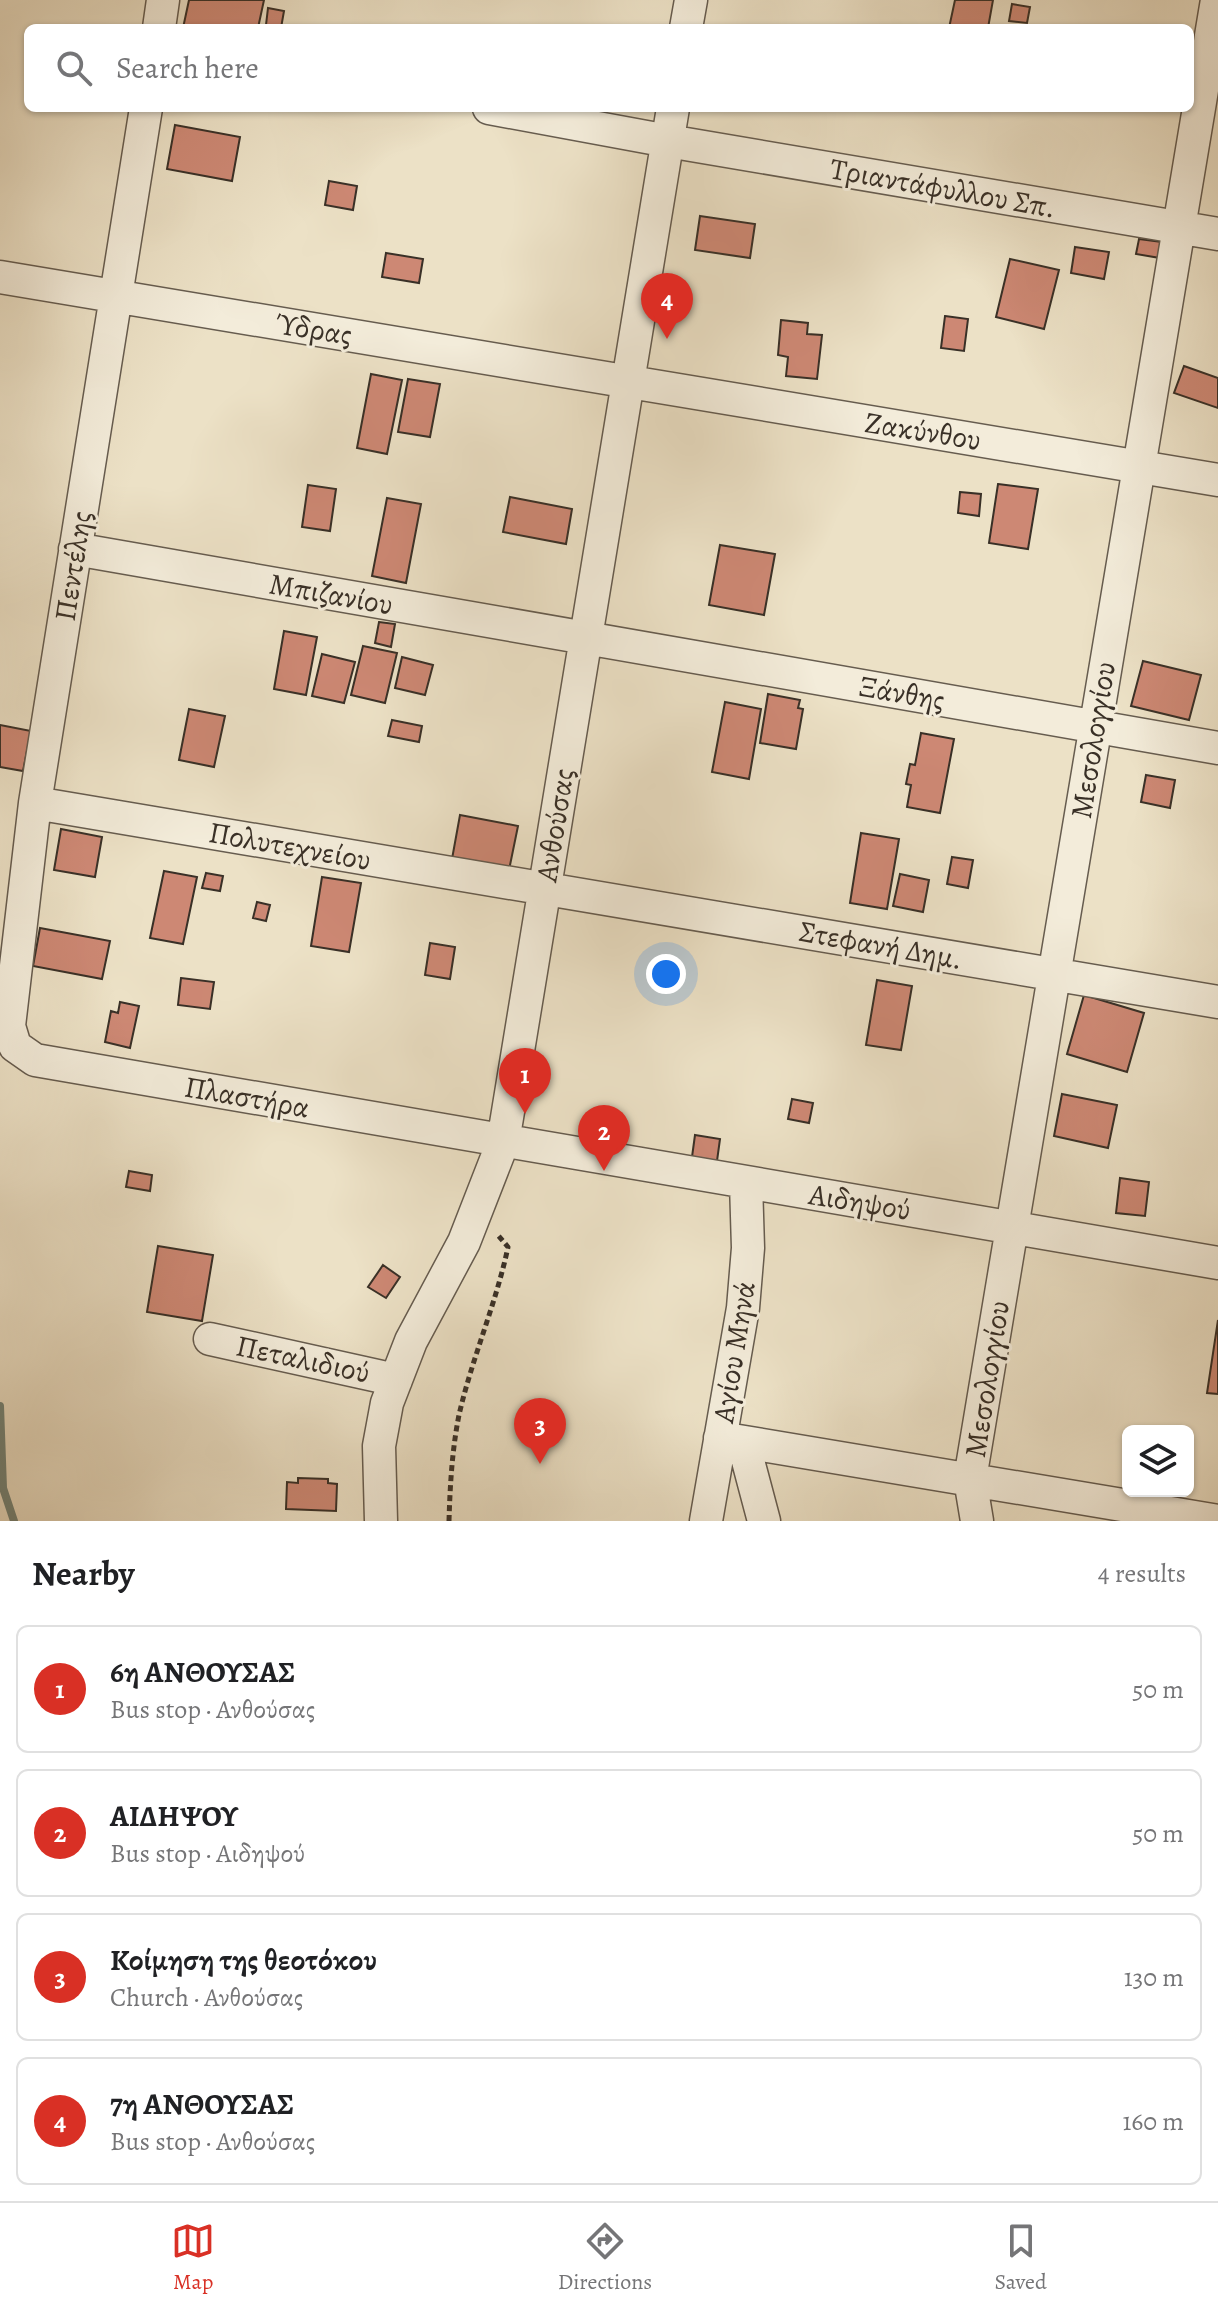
<!DOCTYPE html>
<meta charset="utf-8">
<style>
:root{--surface:#fff;--page:#f6f6f6;--text:#202124;--muted:#757577;--line:#e0e0e0;--accent:#d93025}
body{margin:0;font-family:Alegreya,serif;background:var(--page);color:var(--text)}
.controls{position:absolute;right:24px;bottom:24px;display:grid;overflow:hidden;border-radius:12px;box-shadow:0 2px 6px #0004}
.controls button{width:72px;height:72px;display:grid;place-items:center;padding:0;border:0;border-bottom:2px solid var(--line);background:var(--surface);color:var(--text);font:40px sans-serif}
.you{position:absolute;left:666px;top:974px;width:28px;height:28px;margin:-20px;border:6px solid #fff;border-radius:50%;background:#1a73e8;box-shadow:0 0 0 12px #1a73e833}
.badge{display:grid;place-items:center;width:52px;height:52px;border-radius:50%;background:var(--accent);color:#fff;font-size:26px;font-weight:700}
.pin{position:absolute;translate:-50% -66px;filter:drop-shadow(0 2px 4px #0008)}
.pin::after{content:'';position:absolute;top:42px;width:28px;height:24px;background:inherit;clip-path:polygon(0 0,100% 0,50% 100%)}
.list{margin:0;padding:0;list-style:none}
h2{display:flex;justify-content:space-between;align-items:center;height:104px;margin:0;padding:0 32px;font-size:34px}
h2 small{font-size:26px;font-weight:400;color:var(--muted)}
.list li{display:grid;grid-template-columns:52px 1fr auto;gap:24px;align-items:center;box-sizing:border-box;height:128px;margin:0 16px 16px;padding:0 16px;border:2px solid var(--line);border-radius:12px}
.list b{display:block;font-size:30px;white-space:nowrap}
.list p{margin:0;font-size:26px;white-space:nowrap;color:var(--muted)}
.list em{font-size:26px;font-style:normal;color:var(--muted)}
.icon{flex:none;width:44px;height:44px;fill:none;stroke:currentColor;stroke-width:2;stroke-linecap:round;stroke-linejoin:round}
.map{position:relative;flex:none;width:1218px;height:1521px;overflow:hidden}
.search{position:absolute;background:var(--surface);box-shadow:0 2px 6px #0004;left:24px;right:24px;top:24px;height:88px;display:flex;align-items:center;gap:20px;box-sizing:border-box;padding:0 28px;border-radius:12px;color:var(--muted);font-size:30px}
.sheet{height:680px;background:var(--surface)}
nav{display:flex;justify-content:space-around;align-items:center;box-sizing:border-box;height:112px;border-top:2px solid var(--line);background:var(--surface);font-size:22px;color:var(--muted)}
nav a{display:grid;justify-items:center;gap:4px}
nav .on{color:var(--accent)}
.map>svg:first-child{display:block}
.lines{fill:none;stroke-linecap:round;stroke-linejoin:round}
.stream{stroke:#73857a;stroke-width:8}
.building{fill:#cd8874;stroke:#393027;stroke-width:2}
.minor-casing{stroke:#665c4f;stroke-width:35}
.path{stroke:#393027;stroke-width:5;stroke-dasharray:6 4;stroke-linecap:butt}
.minor{stroke:#f3ecda;stroke-width:32}
.labels{text-anchor:middle;stroke-width:6;stroke-linejoin:round;paint-order:stroke}
.street-label{font-size:30px;fill:#393027;stroke:#f3ecda}
</style>
<div class="map">
<svg width="1218" height="1521" viewBox="0 0 1218 1521">
<rect width="100%" height="100%" fill="#ece1c6"/>
<filter id="stains"><feTurbulence type="fractalNoise" baseFrequency=".0025" numOctaves="4"/><feColorMatrix values="0 0 0 0 .2 0 0 0 0 .09 0 0 0 0 .02 0 0 0 .5 -.17"/></filter>
<radialGradient id="worn" r=".72"><stop offset=".6" stop-color="#630" stop-opacity="0"/><stop offset="1" stop-color="#630" stop-opacity=".3"/></radialGradient>
<g class="lines">
<path class="stream" d="M0 1406 3 1488 14 1521"/>
</g>
<path class="building" d="M189 0H264L258 28H183Z
M955 0H993L988 28H949Z
M1012 4 1030 7 1027 23 1009 21Z
M268 8 284 11 281 28 266 25Z
M175 125 240 137 232 181 167 169Z
M329 181 357 186 353 210 325 205Z
M700 216 755 224 750 258 695 250Z
M1139 239 1162 242 1160 258 1136 254Z
M1075 247 1109 252 1104 279 1071 273Z
M386 253 423 259 419 283 382 277Z
M1010 259 1059 270 1044 329 996 317Z
M945 316 968 319 964 351 941 348Z
M781 320 808 323 807 334 822 335 817 379 786 376 788 357 778 355Z
M1184 366 1218 378V408L1174 393Z
M371 374 402 380 387 454 357 448Z
M408 379 440 384 430 437 398 432Z
M998 484 1038 489 1028 549 989 543Z
M308 485 336 489 330 531 302 527Z
M960 492 981 494 979 516 958 513Z
M510 497 572 509 566 544 503 532Z
M387 498 421 504 406 583 372 576Z
M720 545 775 554 764 615 709 605Z
M379 622 395 624 391 647 375 643Z
M284 631 317 637 306 695 274 689Z
M363 646 397 653 385 703 351 695Z
M322 654 355 662 344 703 312 696Z
M402 657 433 665 425 695 395 688Z
M1143 661 1201 675 1189 720 1131 706Z
M768 694 800 700 798 708 803 709 796 749 760 743Z
M725 702 761 709 749 779 712 772Z
M189 709 225 716 214 767 179 760Z
M392 720 422 726 419 742 388 736Z
M0 725 31 731 23 771 0 767Z
M921 733 954 739 940 813 907 807 911 785 906 784 910 764 915 765Z
M1146 775 1175 780 1170 808 1141 802Z
M460 815 518 826 509 870 452 859Z
M61 829 102 837 95 877 54 870Z
M861 833 899 839 887 909 850 903Z
M952 857 973 860 968 888 947 884Z
M164 871 197 877 183 944 150 938Z
M206 873 223 876 220 891 202 888Z
M900 874 929 880 923 912 893 906Z
M322 877 361 883 349 952 311 946Z
M257 902 270 905 266 921 253 918Z
M40 928 110 941 102 979 33 966Z
M430 943 455 947 450 979 425 975Z
M181 978 214 982 210 1009 178 1005Z
M877 980 912 986 901 1050 866 1045Z
M1084 995 1144 1013 1127 1072 1067 1054Z
M120 1002 139 1006 130 1048 105 1042 111 1011 118 1013Z
M1062 1094 1117 1105 1108 1148 1054 1136Z
M792 1099 813 1103 809 1123 788 1119Z
M695 1135 720 1139 717 1161 692 1157Z
M129 1171 152 1175 150 1191 126 1187Z
M1120 1178 1149 1182 1145 1216 1116 1213Z
M158 1246 213 1255 202 1321 147 1312Z
M383 1265 400 1277 386 1298 368 1287Z
M1218 1320V1394L1207 1393Z
M298 1478 328 1479V1483L337 1484 336 1511 286 1509 287 1482 298 1483Z"/>
<g class="lines">
<defs>
<path id="minor" d="M159 28 163 0
M686 28 691 0
M146 108 35 803 9 1026 15 1046 35 1060 1218 1263
M489 108 668 141 1218 234
M0 277 1218 480
M75 549 1218 748
M35 803 1218 1002
M210 1339 396 1380
M720 1438 1218 1521
M743 1442 764 1521
M381 1521 379 1446 387 1403 411 1341 464 1242 503 1142 673 108
M706 1521 743 1308 748 1248 746 1183
M977 1521 970 1479 1217 0"/>
</defs>
<use href="#minor" class="minor-casing"/>
<path class="path" d="M449 1521C450 1486 452 1450 459 1415 472 1358 496 1304 508 1247L497 1234"/>
<use href="#minor" class="minor"/>
</g>
<g class="labels">
<g class="street-label">
<text transform="translate(943 188) rotate(10)" y="10">Τριαντάφυλλου Σπ.</text>
<text transform="translate(314 329) rotate(9)" y="10">Ύδρας</text>
<text transform="translate(923 431) rotate(9)" y="10">Ζακύνθου</text>
<text transform="translate(73 566) rotate(-81)" y="10">Πεντέλης</text>
<text transform="translate(331 594) rotate(10)" y="10">Μπιζανίου</text>
<text transform="translate(902 693) rotate(10)" y="10">Ξάνθης</text>
<text transform="translate(1093 740) rotate(-81)" y="10">Μεσολογγίου</text>
<text transform="translate(555 825) rotate(-81)" y="10">Ανθούσας</text>
<text transform="translate(290 846) rotate(10)" y="10">Πολυτεχνείου</text>
<text transform="translate(881 945) rotate(10)" y="10">Στεφανή Δημ.</text>
<text transform="translate(247 1097) rotate(10)" y="10">Πλαστήρα</text>
<text transform="translate(860 1202) rotate(9)" y="10">Αιδηψού</text>
<text transform="translate(734 1352) rotate(-81)" y="10">Αγίου Μηνά</text>
<text transform="translate(303 1359) rotate(12)" y="10">Πεταλιδιού</text>
<text transform="translate(987 1379) rotate(-81)" y="10">Μεσολογγίου</text>
</g>
</g>
<rect width="100%" height="100%" filter="url(#stains)"/>
<rect width="100%" height="100%" fill="url(#worn)"/>
</svg>
<div class="controls">
<button><svg class="icon" aria-label="layers" viewBox="0 0 24 24"><path d="M12 4l9 5-9 5-9-5zM3 14l9 5 9-5"/></svg></button>
</div>
<div class="you"></div>
<div class="pin badge" style="left:525px;top:1114px">1</div>
<div class="pin badge" style="left:604px;top:1171px">2</div>
<div class="pin badge" style="left:540px;top:1464px">3</div>
<div class="pin badge" style="left:667px;top:339px">4</div>
<div class="search"><svg class="icon" aria-label="search" viewBox="0 0 24 24"><circle cx="10" cy="10" r="6"/><path d="M15 15l6 6"/></svg>Search here</div>
</div>
<section class="sheet">
<h2>Nearby<small>4 results</small></h2>
<ul class="list">
<li><span class="badge">1</span><div><b>6η ΑΝΘΟΥΣΑΣ</b><p>Bus stop · Ανθούσας</p></div><em>50 m</em></li>
<li><span class="badge">2</span><div><b>ΑΙΔΗΨΟΥ</b><p>Bus stop · Αιδηψού</p></div><em>50 m</em></li>
<li><span class="badge">3</span><div><b>Κοίμηση της θεοτόκου</b><p>Church · Ανθούσας</p></div><em>130 m</em></li>
<li><span class="badge">4</span><div><b>7η ΑΝΘΟΥΣΑΣ</b><p>Bus stop · Ανθούσας</p></div><em>160 m</em></li>
</ul>
</section>
<nav>
<a class="on"><svg class="icon" aria-label="map" viewBox="0 0 24 24"><path d="M3 6l6-2 6 2 6-2v14l-6 2-6-2-6 2zM9 4v14M15 6v14"/></svg>Map</a>
<a><svg class="icon" aria-label="directions" viewBox="0 0 24 24"><path d="M12 3l9 9-9 9-9-9zM9 14v-3h6M13 9l2 2-2 2"/></svg>Directions</a>
<a><svg class="icon" aria-label="saved" viewBox="0 0 24 24"><path d="M7 4h10v16l-5-4-5 4z"/></svg>Saved</a>
</nav>
